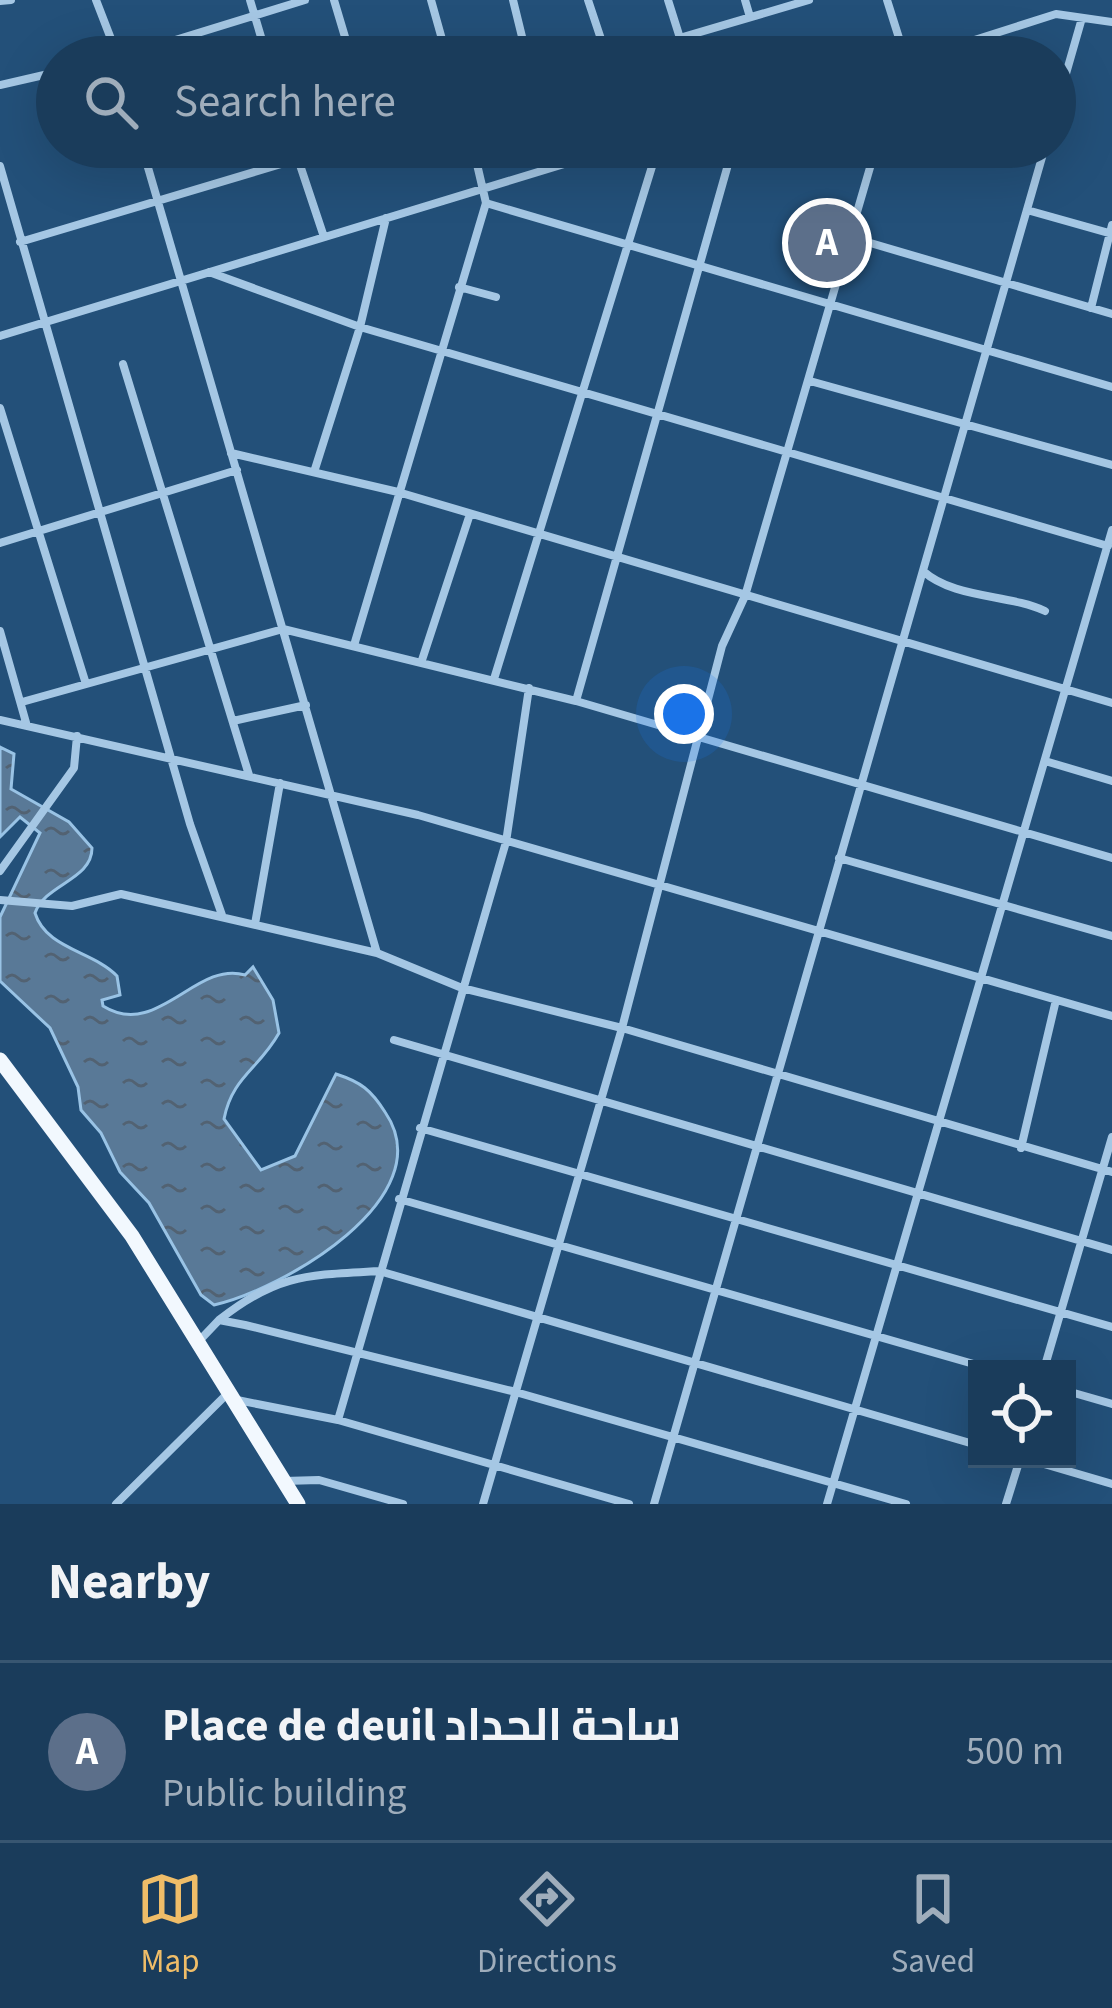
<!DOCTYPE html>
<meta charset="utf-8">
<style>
:root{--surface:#1a3c5b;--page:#274764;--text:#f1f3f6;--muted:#9fadbb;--line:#385671;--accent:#efbd68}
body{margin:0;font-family:"Source Sans 3",Cairo,sans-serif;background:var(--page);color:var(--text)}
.controls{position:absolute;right:36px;bottom:36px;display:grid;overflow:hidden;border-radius:0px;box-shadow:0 12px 48px #0002}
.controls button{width:108px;height:108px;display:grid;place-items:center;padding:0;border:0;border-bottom:3px solid var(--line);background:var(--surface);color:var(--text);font:60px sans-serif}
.you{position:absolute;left:684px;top:714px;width:42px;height:42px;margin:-30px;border:9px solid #fff;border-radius:50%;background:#1a73e8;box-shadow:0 0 0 18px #1a73e833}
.badge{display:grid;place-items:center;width:78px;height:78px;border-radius:50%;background:var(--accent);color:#fff;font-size:39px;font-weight:700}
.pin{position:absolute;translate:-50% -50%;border:6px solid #fff;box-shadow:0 3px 12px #0006}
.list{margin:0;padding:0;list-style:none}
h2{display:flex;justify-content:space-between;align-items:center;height:156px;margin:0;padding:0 48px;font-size:51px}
h2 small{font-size:39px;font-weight:400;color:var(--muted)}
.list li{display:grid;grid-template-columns:78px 1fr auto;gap:36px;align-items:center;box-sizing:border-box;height:180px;padding:0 48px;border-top:3px solid var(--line)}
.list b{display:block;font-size:45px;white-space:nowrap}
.list p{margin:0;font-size:39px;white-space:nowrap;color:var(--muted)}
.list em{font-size:39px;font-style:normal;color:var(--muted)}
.icon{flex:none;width:66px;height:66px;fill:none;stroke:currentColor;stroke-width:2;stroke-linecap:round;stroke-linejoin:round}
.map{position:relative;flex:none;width:1112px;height:1504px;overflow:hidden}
.search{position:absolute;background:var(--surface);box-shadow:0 12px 48px #0002;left:36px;right:36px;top:36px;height:132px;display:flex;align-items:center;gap:30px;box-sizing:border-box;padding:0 42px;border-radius:66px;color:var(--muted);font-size:45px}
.sheet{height:336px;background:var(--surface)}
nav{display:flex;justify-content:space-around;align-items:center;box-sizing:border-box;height:168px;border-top:3px solid var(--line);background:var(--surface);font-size:33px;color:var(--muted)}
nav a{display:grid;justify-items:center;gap:6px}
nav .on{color:var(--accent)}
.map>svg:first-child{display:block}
.water{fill:url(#water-ripples);stroke:#99c3e5;stroke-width:3}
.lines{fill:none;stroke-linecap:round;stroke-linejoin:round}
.minor{stroke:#a5c7e4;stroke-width:8}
.trunk{stroke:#f2f8fe;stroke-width:15}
</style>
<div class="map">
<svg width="1112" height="1504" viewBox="0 0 1112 1504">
<defs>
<pattern id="water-ripples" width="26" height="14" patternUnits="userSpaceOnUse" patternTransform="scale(3)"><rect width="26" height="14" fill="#597997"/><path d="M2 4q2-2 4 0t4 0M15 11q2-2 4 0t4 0" fill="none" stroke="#526272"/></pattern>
</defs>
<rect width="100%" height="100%" fill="#235079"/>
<path class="water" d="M0 747 14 754 11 789 69 822 92 848C92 880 45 884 35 913 46 949 93 951 117 976L120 995 102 1000 103 1006C157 1040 196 960 245 975L253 967 273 1000 279 1033C259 1069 232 1077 224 1119L261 1170 295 1156 336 1074C361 1082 371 1090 385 1112 444 1198 281 1290 214 1305L201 1295 149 1203 120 1172 101 1133 81 1110 78 1087 50 1028 0 981V917L40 833 20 817 0 837Z"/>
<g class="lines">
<path class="minor" d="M96 0 118 57
M250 0 267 57
M334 0 351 57
M431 0 447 57
M513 0 527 57
M588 0 607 57
M668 0 686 57
M745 0 750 17
M887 0 905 57
M0 1 11 0
M120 57 305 0
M615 57 809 0
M921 57 1056 14 1112 22
M0 85 57 72
M1055 112 1082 18
M142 147 377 953 462 988 622 1028 1112 1172
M294 147 324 237
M0 166 190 824 222 915
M486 203 1112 387
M1027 210 1112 234
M850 237 1112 314
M20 242 338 147
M209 272 360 327 1108 546
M459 287 496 297
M1091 308 1112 225
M0 336 620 147
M123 364 249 775
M810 381 1112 465
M0 408 86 684
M231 453 398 492 1112 703
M315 469 360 327 386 218
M0 543 237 470
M923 571C954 599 1009 594 1045 611
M0 631 27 726
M355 642 486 203 473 147
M422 660 470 514
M494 679 658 147
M576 701 733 147
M22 702 283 629 576 701 1112 858
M0 720 418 815 1112 1016
M233 721 306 705
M1045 761 1112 781
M839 858 1112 936
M0 871 74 768 77 736
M0 900 72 906 121 894 377 953
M255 924 280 783
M394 1040 1112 1250
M420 1128 1112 1327
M1021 1148 1056 1000
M399 1199 991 1369
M219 1320C277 1274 307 1275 379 1271L977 1445
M199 1341 219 1320 245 1325 512 1391 906 1504
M1044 1369 1112 1137
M1067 1391 1112 1404
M237 1400 338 1420 629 1504
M338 1420 506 842 529 688
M1027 1459 1112 1484
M284 1481 319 1480 403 1504
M116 1504 226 1395
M483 1504 622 1028 722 646 745 596 876 147
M654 1504 1045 147
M827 1504 1112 530
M1006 1504 1020 1459"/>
<path class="trunk" d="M0 1060 132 1236 298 1504"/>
</g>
</svg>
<div class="controls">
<button><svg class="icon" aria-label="locate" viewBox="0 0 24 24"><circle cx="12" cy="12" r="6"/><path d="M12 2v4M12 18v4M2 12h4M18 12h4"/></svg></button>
</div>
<div class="you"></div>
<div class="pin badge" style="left:827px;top:243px;background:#5c6f8a">A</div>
<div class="search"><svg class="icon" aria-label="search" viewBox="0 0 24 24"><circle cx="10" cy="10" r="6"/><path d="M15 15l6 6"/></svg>Search here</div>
</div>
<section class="sheet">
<h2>Nearby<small></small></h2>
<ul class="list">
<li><span class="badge" style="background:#5c6f8a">A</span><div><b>Place de deuil ساحة الحداد</b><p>Public building</p></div><em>500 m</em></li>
</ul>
</section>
<nav>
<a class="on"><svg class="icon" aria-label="map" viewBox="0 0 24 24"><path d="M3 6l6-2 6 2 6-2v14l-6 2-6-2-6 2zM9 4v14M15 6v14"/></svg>Map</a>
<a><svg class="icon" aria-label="directions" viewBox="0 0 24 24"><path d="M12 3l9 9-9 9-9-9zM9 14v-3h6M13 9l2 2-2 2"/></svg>Directions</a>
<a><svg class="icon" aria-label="saved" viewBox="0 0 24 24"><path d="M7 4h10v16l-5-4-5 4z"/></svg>Saved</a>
</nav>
